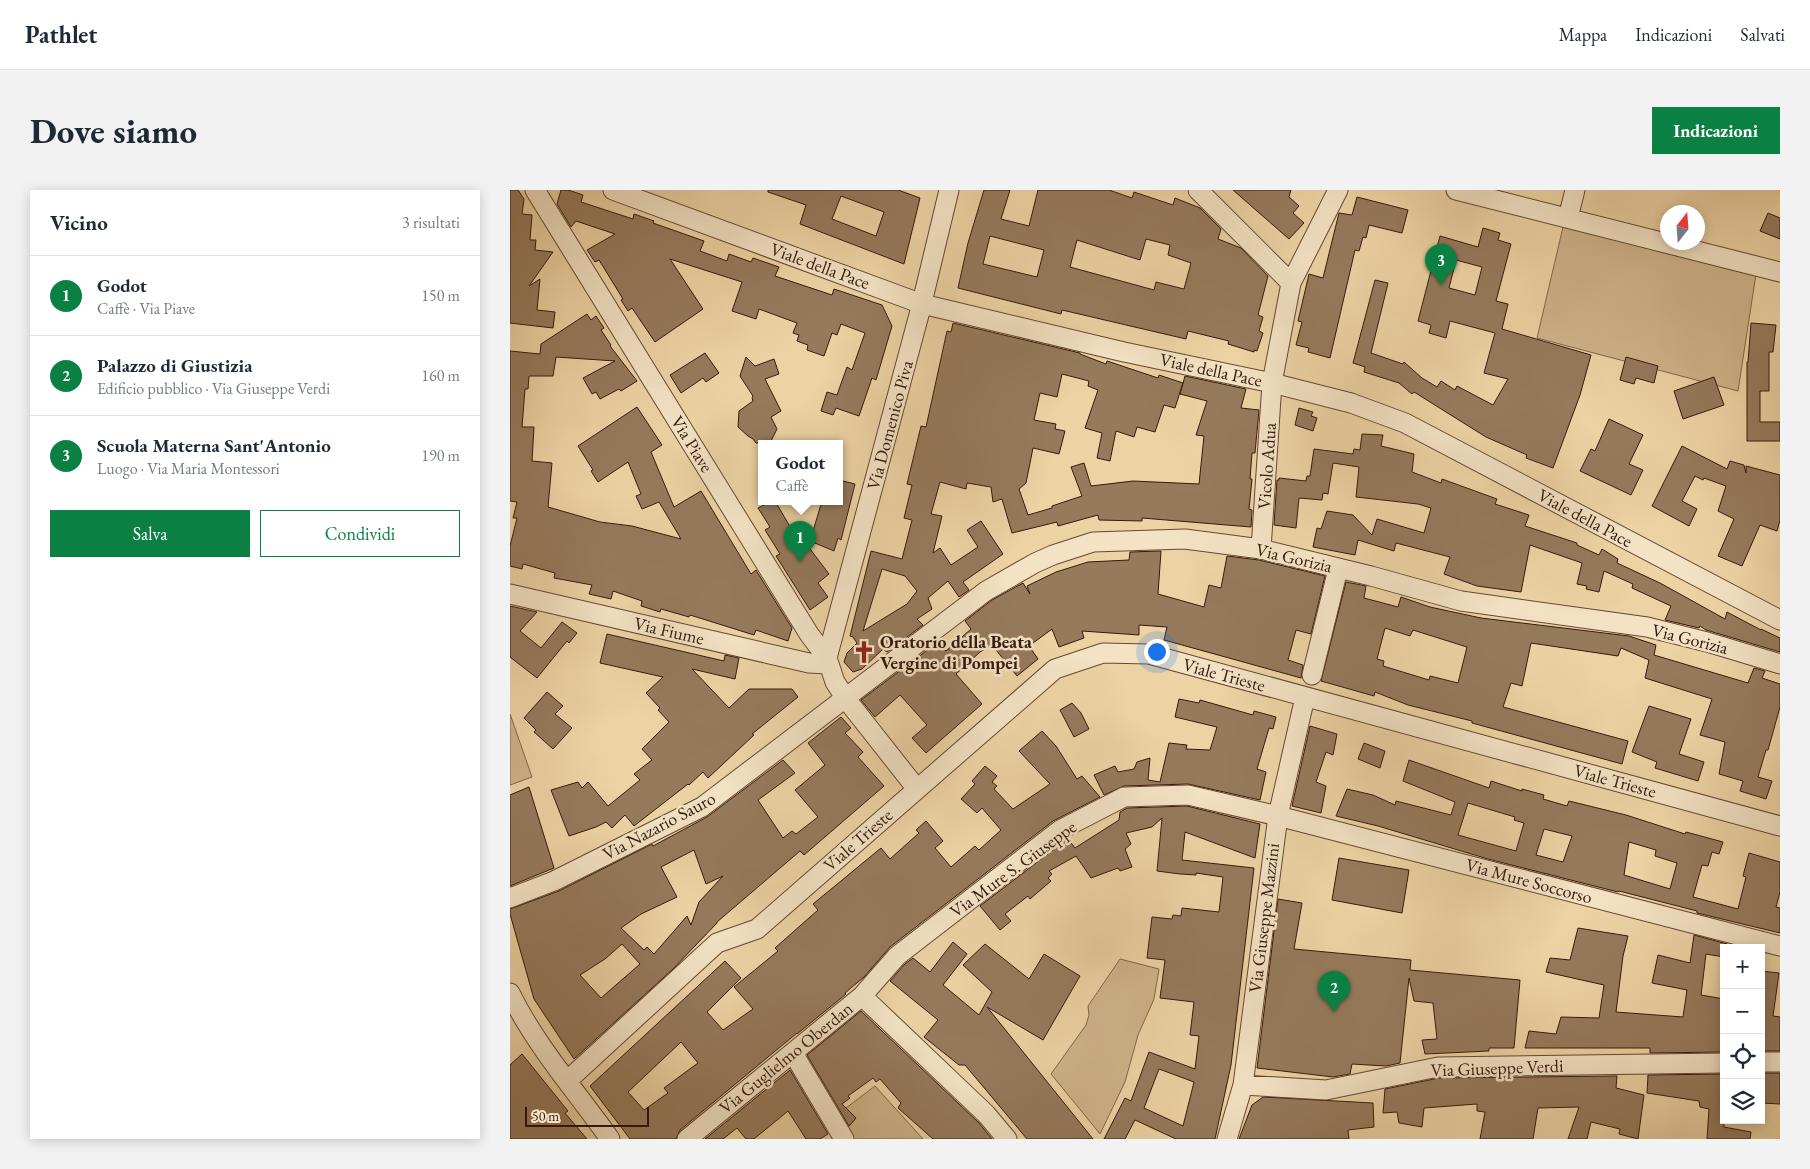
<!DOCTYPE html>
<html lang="it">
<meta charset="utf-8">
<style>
:root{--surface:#fff;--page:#f2f2f3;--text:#1f2937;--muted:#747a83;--line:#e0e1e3;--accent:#0b8043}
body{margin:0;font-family:"EB Garamond",serif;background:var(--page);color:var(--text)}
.controls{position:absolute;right:15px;bottom:15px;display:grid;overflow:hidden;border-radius:0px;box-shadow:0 2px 12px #0003}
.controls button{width:45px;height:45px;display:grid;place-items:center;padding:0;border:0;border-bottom:1px solid var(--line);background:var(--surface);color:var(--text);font:25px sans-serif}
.compass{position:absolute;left:1150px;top:15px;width:45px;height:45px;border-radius:50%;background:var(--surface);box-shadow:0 2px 12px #0003;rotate:17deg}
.scale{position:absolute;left:15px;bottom:12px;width:124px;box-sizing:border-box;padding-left:5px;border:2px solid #36190e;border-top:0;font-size:14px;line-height:18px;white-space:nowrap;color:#36190e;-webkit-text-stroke:4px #f3e2c4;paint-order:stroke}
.you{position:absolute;left:646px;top:461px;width:18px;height:18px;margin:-12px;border:4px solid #fff;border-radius:50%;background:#1a73e8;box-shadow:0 0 0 8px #1a73e833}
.badge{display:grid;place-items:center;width:32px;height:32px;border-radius:50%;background:var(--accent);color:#fff;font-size:16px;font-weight:700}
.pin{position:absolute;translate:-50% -41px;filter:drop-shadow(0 1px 2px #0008)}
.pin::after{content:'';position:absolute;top:26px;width:18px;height:15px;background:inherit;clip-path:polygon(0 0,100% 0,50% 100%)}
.popup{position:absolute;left:248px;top:250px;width:85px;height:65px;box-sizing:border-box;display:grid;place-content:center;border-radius:0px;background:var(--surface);filter:drop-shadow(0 1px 4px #0005);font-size:16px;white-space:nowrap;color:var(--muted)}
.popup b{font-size:19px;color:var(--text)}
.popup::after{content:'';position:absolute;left:50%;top:100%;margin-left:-10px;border:10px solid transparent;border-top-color:var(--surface)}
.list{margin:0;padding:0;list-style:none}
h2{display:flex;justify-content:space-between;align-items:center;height:65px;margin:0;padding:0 20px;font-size:21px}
h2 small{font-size:16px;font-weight:400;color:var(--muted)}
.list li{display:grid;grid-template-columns:32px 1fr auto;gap:15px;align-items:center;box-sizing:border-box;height:80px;padding:0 20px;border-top:1px solid var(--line)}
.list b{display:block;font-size:19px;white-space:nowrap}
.list p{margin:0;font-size:16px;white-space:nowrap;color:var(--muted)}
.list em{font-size:16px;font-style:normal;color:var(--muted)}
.actions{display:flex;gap:10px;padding:15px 20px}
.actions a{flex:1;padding:11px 0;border:1px solid var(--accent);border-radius:0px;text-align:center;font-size:18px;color:var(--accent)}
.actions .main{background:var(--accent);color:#fff}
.icon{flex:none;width:28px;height:28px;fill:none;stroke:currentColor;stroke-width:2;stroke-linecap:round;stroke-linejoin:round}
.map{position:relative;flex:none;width:1270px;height:949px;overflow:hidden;border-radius:0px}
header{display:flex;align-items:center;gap:30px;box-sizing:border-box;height:70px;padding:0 25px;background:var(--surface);border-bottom:1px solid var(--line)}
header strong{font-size:24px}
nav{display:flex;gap:28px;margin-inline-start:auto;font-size:18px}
.intro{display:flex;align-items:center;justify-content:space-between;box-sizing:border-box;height:120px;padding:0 30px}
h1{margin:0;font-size:35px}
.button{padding:12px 22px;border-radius:0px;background:var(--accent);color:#fff;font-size:18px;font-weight:700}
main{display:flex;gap:30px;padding:0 30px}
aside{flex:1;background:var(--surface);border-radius:0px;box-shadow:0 2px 12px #0003}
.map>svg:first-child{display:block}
.green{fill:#ceb38a;stroke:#82664c}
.building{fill:#957a5c;stroke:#36190e;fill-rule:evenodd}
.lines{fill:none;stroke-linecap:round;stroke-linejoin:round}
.minor-casing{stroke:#644834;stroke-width:21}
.minor{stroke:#f3e2c4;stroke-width:19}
.labels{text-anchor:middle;stroke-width:5;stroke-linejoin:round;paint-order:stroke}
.street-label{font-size:18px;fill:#36190e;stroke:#f3e2c4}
.poi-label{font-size:18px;font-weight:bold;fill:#36190e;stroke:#f3e2c4;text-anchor:start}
</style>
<header>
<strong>Pathlet</strong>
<nav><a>Mappa</a><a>Indicazioni</a><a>Salvati</a></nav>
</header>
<div class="intro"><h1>Dove siamo</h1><a class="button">Indicazioni</a></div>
<main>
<aside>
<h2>Vicino<small>3 risultati</small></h2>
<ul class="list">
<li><span class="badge">1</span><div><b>Godot</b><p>Caffè · Via Piave</p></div><em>150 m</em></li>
<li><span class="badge">2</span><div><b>Palazzo di Giustizia</b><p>Edificio pubblico · Via Giuseppe Verdi</p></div><em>160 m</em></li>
<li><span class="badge">3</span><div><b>Scuola Materna Sant'Antonio</b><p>Luogo · Via Maria Montessori</p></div><em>190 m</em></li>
</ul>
<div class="actions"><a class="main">Salva</a><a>Condividi</a></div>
</aside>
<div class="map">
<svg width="1270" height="949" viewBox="0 0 1270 949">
<rect width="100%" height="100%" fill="#edd3a4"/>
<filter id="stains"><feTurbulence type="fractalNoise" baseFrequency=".004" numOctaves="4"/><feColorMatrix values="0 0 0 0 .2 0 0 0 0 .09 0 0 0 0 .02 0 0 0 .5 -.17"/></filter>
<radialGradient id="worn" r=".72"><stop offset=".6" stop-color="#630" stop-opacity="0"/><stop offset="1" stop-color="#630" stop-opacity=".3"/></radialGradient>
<path class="green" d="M1053 37 1246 84 1228 201 1027 148Z
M0 524 22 587 0 595Z
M610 769 649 779 644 809 628 845 615 892 590 944 541 884 576 835 579 825 578 816Z
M365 896 413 949H342L337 939 346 928 336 918Z"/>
<path class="building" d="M0 0H8L14 9 12 24 22 25 20 50H26L25 60 43 62 19 96 30 89 27 120 45 122 43 138 0 133Z
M51 0H58L73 5 71 12 123 29 124 24 144 31 143 33 194 51 190 61 217 71 219 64 241 72 243 68 269 77 265 86 322 105 324 99 372 115 382 136 366 190 362 188 349 226 326 218 323 225 311 221 317 202 327 205 337 177 342 180 355 143 331 134 327 145 322 143 314 166 297 160 298 155 287 151 289 145 283 143 287 133 249 119 246 129 222 121 232 92 160 69 193 119 145 152 122 118 118 121 111 110 113 109 89 70 85 72 77 60 105 44 66 31 61 37 47 14Z
M258 0H388L410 8 394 74 290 34 296 15 258 2ZM331 6 374 22 366 46 322 29Z
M474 0H500L491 29 519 36 528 0H599L622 8 624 2 663 15 665 8 690 18 711 39 708 49 731 58 758 86 748 125 753 127 749 141 753 143 747 161 744 160V162L718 154 719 151 678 141 676 149 552 120 551 124 448 98 458 53ZM480 46 534 60 527 87 473 74ZM636 49 660 55 658 65 681 73 674 99 646 92 644 100 560 77 567 50 630 70Z
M723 0H781L779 7 789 16 783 23 794 33 779 49Z
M847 7 898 20 892 43 859 35 856 48 853 47 849 61 845 60 820 168 798 162 799 158 786 155 792 132 788 131 799 84 813 88 829 23 842 25Z
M1258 23 1270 28V49L1250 41Z
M973 38 990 43 988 50 1001 54 986 111 998 114 992 139 1081 165 1070 205 1043 278 1016 268 1017 265 976 247 904 202 902 204 889 193 854 182 855 177 843 173 865 90 878 93 861 163 893 174 894 172 912 188 927 197 931 191 945 200 947 196 983 215 998 189 974 183 985 143 940 131 936 148 919 143 921 135 908 131 930 46 968 57ZM946 70 972 77 965 105 939 98Z
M77 124 81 130 86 126 94 138 91 140 101 155 100 156 127 191 111 201 109 199 90 209 86 202 82 204 73 188 105 171 46 167 43 186H19L18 199H15L12 237H24L22 271 42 273 38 317 90 332 122 336 171 349 149 312 132 319 126 306 131 304 118 272 88 292 81 281 83 280 68 256 127 217 152 255 141 262 164 317 191 301 241 384 246 380 249 385 282 438 278 451 246 440 244 445 180 425 179 427 151 419 150 422 131 416 132 411 103 401 101 409 79 404 82 395 44 388 45 383 13 374 12 379 0 376V356L7 328H3L7 312 0 311V161L30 164 31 154Z
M443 133 570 163V164L596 174 597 171 648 188 649 185 673 193 665 218 654 215 645 242 627 237 624 247 606 241 600 271 587 268 592 243 575 238 588 200 578 196 579 191 552 184 547 207 530 203 524 230 546 234 545 239 555 241 549 264 523 258 516 293 509 299 518 325 542 318V316L572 306 561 277 574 273 581 296 623 291 689 294 694 246 686 245 697 211 670 204 675 186 736 199 731 218 749 220 745 263H742L740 289H742L739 319 742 320 741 337 632 328V331L589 330 588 325 548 336 547 332 502 343 492 309 483 312 481 297 457 293 456 299 430 292 421 324 432 326 423 363 430 358 441 375 468 357 457 340 471 331 493 364 453 392 459 400 449 407 438 391 418 408 422 419 407 429 413 435 377 462 373 459 352 479 343 482 334 472 337 463 347 453 343 447 340 446 361 361 392 369 402 330 394 328 402 295 397 294 411 236 416 237 437 141 441 142ZM372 379 395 386 407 401 397 414 353 441Z
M1241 133 1266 135 1263 162H1259V201H1250V232H1270V251H1237V172H1238Z
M195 163 209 183 196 192 193 188 171 203 160 185Z
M236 167 245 176 264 169 269 184 255 189 271 221 261 227 267 239 260 253H246L243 249 238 246 228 237 229 221 243 211 242 208 243 206 230 186Z
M1116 167 1148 176 1144 193 1126 188 1124 194 1110 190Z
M1204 187 1214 215 1173 229 1164 201Z
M789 218 803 222 801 226 807 228 803 241 785 235Z
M1099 229 1133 245 1119 274 1133 280 1121 305 1070 281 1081 259 1085 261Z
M852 244 873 245 871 256 904 264 902 282 931 293 932 289 987 309 985 314 1019 325 1015 336 1067 353V355L1089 365 1092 359 1108 369 1107 373 1150 393 1215 429 1217 422 1251 440V439L1270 448V462L1196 440 1190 436 1189 438 1155 430 1161 416 1122 398 1123 394 1094 381 1089 402 1076 399 1077 396 1067 394 1072 373 1020 355 1011 402 967 396 934 384 940 367 886 353 884 361 848 350 845 365 803 357 807 338 811 339 817 321 843 325 862 345 867 329 914 343 921 318 908 314 846 307 849 277 823 273 818 304 813 303 812 310 789 308 786 338 764 335 767 290H769V288L796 291 797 286H800L804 259 843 264 844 259 850 260Z
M1172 256 1217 279 1220 271 1234 275 1236 283V276L1270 285V330L1267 341 1250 335 1232 376 1208 366 1224 329 1208 321 1216 296 1194 288 1193 290 1185 286 1172 311 1187 319 1179 336 1142 316Z
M329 290 345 294 331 350 328 348 324 361 300 351 312 311H329Z
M262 311H265L285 345 288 343 319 384 308 393 318 407 300 420 266 366 270 364 255 340 260 337 248 318Z
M651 361 648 404 694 417 699 395 711 398 717 366 749 370 815 386 801 444 786 440 778 470 793 475 791 488 654 450 657 437 629 435V445L572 441 574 448 549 457 542 439 519 456 528 469 507 486 482 455 470 462 446 484 472 514 416 563 402 548 417 535 390 505 365 527 351 510 428 452 436 461 461 439 455 431 482 410 513 393 520 404 517 396 546 382 578 372 619 370 620 362Z
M836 392 856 396 854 408 888 417 891 407 920 417 971 428 1119 446 1146 455 1144 465 1238 493 1244 478 1255 481 1252 488 1270 494V517L1258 560H1256L1248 587 1262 591 1256 609 1230 601 1233 591 1209 584 1215 552 1190 545 1202 509 1135 488 1139 470 1111 458 1108 466 1021 453 1012 496 1001 493 993 517 1118 551 1112 574 962 533V531L898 515 865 502 864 506 811 491ZM875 438 900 446 903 440 957 457 948 493 920 486 919 490 873 476 874 471 867 469Z
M0 416 27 422 10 441 31 458 52 432 67 443 59 453 57 451 27 488 0 467Z
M97 444 214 471 215 465 229 468 225 489 182 479 219 518 239 499H282L288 507 242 544 244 545 198 588 193 582 179 595 178 594 124 636 115 625 102 638 96 632 86 637 59 646 41 600 68 592 72 598 78 592 98 616 130 590 124 584 142 570 132 559 159 532 148 520 150 518 136 503 153 487 90 473Z
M37 502 53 516 45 524 62 538 43 559 24 542 26 540 14 528Z
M669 509 689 513 690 510 743 525 744 521 766 527 763 539 759 538 747 579 756 582 750 610 678 594 614 596 594 605 584 585 605 576 608 582 624 579 627 572 640 568 638 590 650 592 659 553 677 555 676 559 700 560 707 537 665 527Z
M562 513 571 523 579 539 564 547 550 520Z
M1139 516 1181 529 1169 564 1194 572 1188 591 1145 578 1147 572 1122 562Z
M331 527 341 538 335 543 353 562 348 567 374 596 294 665 290 661 207 732V733L163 779 64 869 24 809 0 724V719L49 701 142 654 143 656 197 627 273 570 285 583 248 610 273 648 282 641 286 644 308 627 285 600 315 575 298 553ZM184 660 196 694 213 686 189 712 181 735 177 726 144 764 137 757 134 760 111 738 131 724 167 707 151 677ZM112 754 130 774 91 808 70 785 95 769Z
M800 536 827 544 823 565 816 562 806 592 816 596 811 623 782 616Z
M532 541 546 556 567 589 572 586 590 607 543 631 380 757 354 787 335 803 336 804 287 844V843L170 940 166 949H120L80 896 215 771 231 788 197 822 213 840 243 819 224 797 268 761 265 758 308 720 303 714 371 658 380 669 409 643 406 640 416 631 433 651 425 658 441 677 465 656 469 660 491 640 472 618 467 623 451 609 465 594 462 591 475 576 487 586 482 592 487 596 484 599 503 619 540 594 509 561ZM171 852 188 873 154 898 158 903 134 920 118 902Z
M854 553 875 561 870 578 848 569Z
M899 570 979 598 981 591 1012 601V599L1034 605 1033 609 1057 616 1059 611 1116 625 1175 644 1176 642 1213 652 1209 664 1202 662 1198 676 1192 675 1183 707 1228 719 1236 687 1233 686 1239 663 1270 672V702L1266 717 1270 718V743L1187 723V721L1109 701 1108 702 978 669 868 636 826 626 837 599 863 605 885 615 886 611 941 625 945 612 893 591ZM958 613 1005 627 1004 630 1014 633 1006 661 948 645ZM1034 639 1062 646 1053 672 1026 665ZM1119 652 1146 660 1145 666 1167 673 1160 699 1114 685Z
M19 597 44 678 0 696V605Z
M677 616 750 634 745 668 675 642 672 670 744 678 721 875 705 949H666L625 930 615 949H594L615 908 621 911 639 862 685 879 689 846 680 845 684 812 650 808 655 770 637 768 642 727 662 729 663 725 671 726 672 718 709 722 713 687 686 683V685L670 684 647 681 652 628 642 637 616 643 621 654 615 659 622 677 610 681 608 678 581 688 566 666 539 681 542 684 538 688 541 691 520 709 518 706 495 724 501 731 490 740 470 716 556 650 558 649 565 658 609 630 610 622 617 618ZM649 879 684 892 673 936 634 918Z
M829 668 899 680 892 723 822 710Z
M768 709 792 713 784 759 901 770 900 780 1010 790 1004 858H979V861L915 864 912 850 927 849 923 813 904 811 899 788 890 873 876 876 842 874 840 884 823 887 747 878Z
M1068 738 1118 746 1113 766 1106 822 1173 827 1177 800 1142 793 1148 765 1180 773 1184 745 1232 758H1214V767L1196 764 1191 805 1214 809V862L1140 863V858H1015L1019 841 1046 844 1051 827 1089 828 1094 795 1036 782 1040 768 1060 770Z
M443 752 457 764 433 795 469 825 482 802 453 775 475 754 519 789 534 764 570 786 533 850 477 817 583 949H517L455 875H449L414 847 428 830 380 791 395 774 403 768 420 782Z
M1251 781 1269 783 1263 826 1270 827V861H1251Z
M351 821 468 932 482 949H423L388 918 391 913 370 889 366 892 363 888 338 906 340 908 332 914 346 928 339 936 297 865Z
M12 864 58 921 55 923 77 949H0V875Z
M280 880 318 944 310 949H296L278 921 244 949H236L227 938 213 949H195Z
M1251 883H1270V914L1251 913Z
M1214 884V937L1241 942 1240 949H1197L1199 919 1190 917 1189 911 1137 903 1138 885Z
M1107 886 1106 898 1134 905 1128 949 1109 944 1110 939 1081 932 1077 949H1058L1069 917 1028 918 1023 949H970L975 922 967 921V914L914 918 912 937 889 933 887 922 873 923 875 899 929 888Z
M753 907 863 913 864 937 838 940 839 949H729L742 915Z"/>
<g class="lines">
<defs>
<path id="minor" d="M25 0 299 444 317 468 325 492 336 509 407 599
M103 0 412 114 614 162 762 193 841 213 895 233 1270 430
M688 0 781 93
M946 0 1270 82
M1058 28 1065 0
M751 359 762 193 781 93 828 0
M0 404 299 473 318 474
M317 468 410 121 439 0
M802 485 828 379
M0 708 44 691 192 617 476 401 525 373 543 365 583 352 675 349 751 359 861 386 951 411 1137 437 1197 452 1270 474
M0 803C26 856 66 901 100 949
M352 806 476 924 497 949
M283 863 334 949
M1251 872H1270
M57 891 207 753 247 739 545 479 593 463 639 464 1270 636
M733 895 816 900 928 877 1214 873
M177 949 352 806 387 766 550 640 614 607 678 605 768 626 1270 756
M717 949 733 895 768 626 795 507"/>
</defs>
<use href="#minor" class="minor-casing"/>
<use href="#minor" class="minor"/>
</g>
<defs>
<symbol id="church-bare" viewBox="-9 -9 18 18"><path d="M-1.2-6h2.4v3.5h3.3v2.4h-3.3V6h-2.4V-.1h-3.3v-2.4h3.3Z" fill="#8f2418" stroke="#f3e2c4" stroke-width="2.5" paint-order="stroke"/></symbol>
</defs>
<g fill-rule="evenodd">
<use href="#church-bare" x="338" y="446" width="32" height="32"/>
</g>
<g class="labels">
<g class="street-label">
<text transform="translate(310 76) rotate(20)" y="6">Viale della Pace</text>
<text transform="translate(701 180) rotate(12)" y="6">Viale della Pace</text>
<text transform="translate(380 235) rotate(-75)" y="6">Via Domenico Piva</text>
<text transform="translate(182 254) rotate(58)" y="6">Via Piave</text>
<text transform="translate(757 276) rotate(-86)" y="6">Vicolo Adua</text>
<text transform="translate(1075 328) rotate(28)" y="6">Viale della Pace</text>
<text transform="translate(784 368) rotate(13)" y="6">Via Gorizia</text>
<text transform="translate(159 441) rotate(13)" y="6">Via Fiume</text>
<text transform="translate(1180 449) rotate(14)" y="6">Via Gorizia</text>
<text transform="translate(714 485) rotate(15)" y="6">Viale Trieste</text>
<text transform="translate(1105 591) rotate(15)" y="6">Viale Trieste</text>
<text transform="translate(149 636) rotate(-28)" y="6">Via Nazario Sauro</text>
<text transform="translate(348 650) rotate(-41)" y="6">Viale Trieste</text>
<text transform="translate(503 679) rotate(-36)" y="6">Via Mure S. Giuseppe</text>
<text transform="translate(1019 691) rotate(15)" y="6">Via Mure Soccorso</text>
<text transform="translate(754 728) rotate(-83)" y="6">Via Giuseppe Mazzini</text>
<text transform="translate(276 868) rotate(-39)" y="6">Via Guglielmo Oberdan</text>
<text transform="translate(987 878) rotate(-2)" y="6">Via Giuseppe Verdi</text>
</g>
<g class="poi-label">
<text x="370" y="458">Oratorio della Beata<tspan x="370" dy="21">Vergine di Pompei</tspan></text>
</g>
</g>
<rect width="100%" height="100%" filter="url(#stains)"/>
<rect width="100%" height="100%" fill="url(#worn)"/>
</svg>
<div class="controls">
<button>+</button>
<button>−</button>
<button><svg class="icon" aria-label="locate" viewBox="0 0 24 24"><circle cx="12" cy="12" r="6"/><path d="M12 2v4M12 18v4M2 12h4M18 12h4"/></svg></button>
<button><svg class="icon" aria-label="layers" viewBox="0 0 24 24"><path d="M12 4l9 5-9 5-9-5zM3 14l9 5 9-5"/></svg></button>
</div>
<svg class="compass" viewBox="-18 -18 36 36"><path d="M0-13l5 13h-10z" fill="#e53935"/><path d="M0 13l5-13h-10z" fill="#747a83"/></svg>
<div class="scale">50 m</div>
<div class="you"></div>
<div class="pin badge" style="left:290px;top:372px">1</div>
<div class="popup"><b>Godot</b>Caffè</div>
<div class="pin badge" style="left:824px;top:822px">2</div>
<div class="pin badge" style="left:931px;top:95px">3</div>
</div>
</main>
